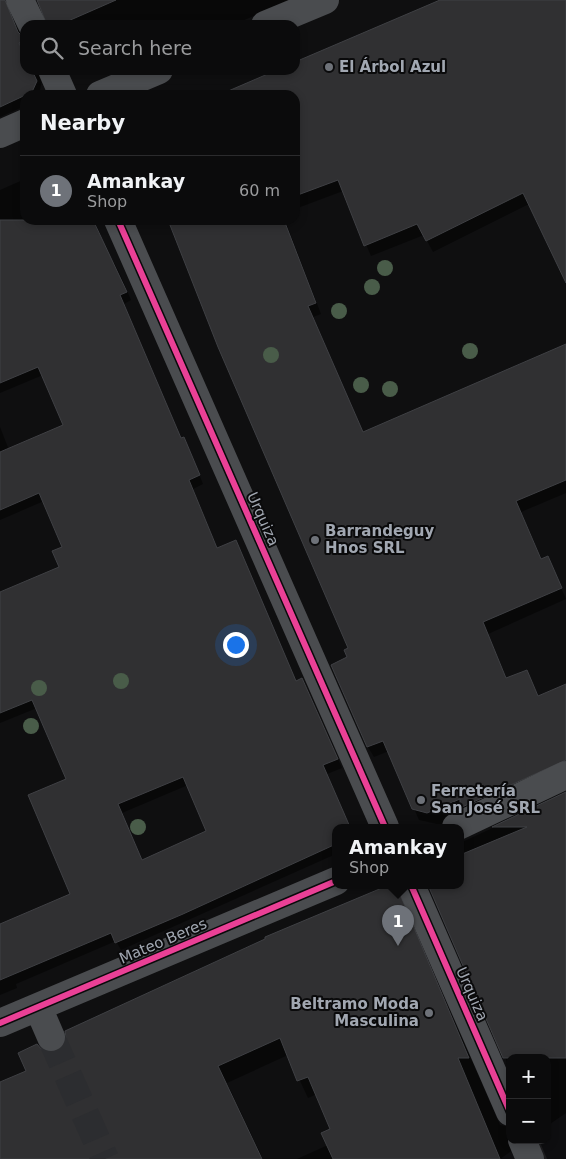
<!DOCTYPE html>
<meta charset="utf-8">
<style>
:root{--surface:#0b0b0c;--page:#19191a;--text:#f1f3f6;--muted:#9a9b9d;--line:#2b2b2d;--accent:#6e7279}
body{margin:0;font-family:"DejaVu Sans",sans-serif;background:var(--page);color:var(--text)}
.controls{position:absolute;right:15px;bottom:15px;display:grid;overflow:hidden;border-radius:10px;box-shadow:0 2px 8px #0003}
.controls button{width:45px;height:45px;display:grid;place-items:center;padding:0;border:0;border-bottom:1px solid var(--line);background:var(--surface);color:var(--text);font:25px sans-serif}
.you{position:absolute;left:235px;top:644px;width:18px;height:18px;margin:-12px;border:4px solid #fff;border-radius:50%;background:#1a73e8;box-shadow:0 0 0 8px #1a73e833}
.badge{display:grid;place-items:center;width:32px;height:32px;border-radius:50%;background:var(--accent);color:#fff;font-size:16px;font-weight:700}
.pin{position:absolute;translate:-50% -41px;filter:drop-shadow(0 1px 2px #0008)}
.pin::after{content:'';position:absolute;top:26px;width:18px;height:15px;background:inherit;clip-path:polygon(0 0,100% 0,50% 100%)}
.popup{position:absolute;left:332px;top:824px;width:132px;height:65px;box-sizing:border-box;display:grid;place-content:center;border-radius:10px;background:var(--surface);filter:drop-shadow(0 1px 4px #0005);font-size:16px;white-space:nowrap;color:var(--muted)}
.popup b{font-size:19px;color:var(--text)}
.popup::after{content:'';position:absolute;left:50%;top:100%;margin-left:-10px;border:10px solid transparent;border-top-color:var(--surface)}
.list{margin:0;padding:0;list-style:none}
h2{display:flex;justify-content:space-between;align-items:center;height:65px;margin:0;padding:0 20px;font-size:21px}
h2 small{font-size:16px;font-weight:400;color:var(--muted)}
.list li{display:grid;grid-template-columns:32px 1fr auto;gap:15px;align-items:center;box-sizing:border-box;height:70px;padding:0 20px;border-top:1px solid var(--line)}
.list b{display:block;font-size:19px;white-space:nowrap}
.list p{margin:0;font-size:16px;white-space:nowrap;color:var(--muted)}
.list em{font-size:16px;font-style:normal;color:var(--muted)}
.icon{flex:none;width:28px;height:28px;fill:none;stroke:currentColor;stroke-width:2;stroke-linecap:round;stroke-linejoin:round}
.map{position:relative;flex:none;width:566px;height:1159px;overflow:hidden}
.search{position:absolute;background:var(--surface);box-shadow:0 2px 8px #0003;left:20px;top:20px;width:280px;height:55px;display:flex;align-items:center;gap:12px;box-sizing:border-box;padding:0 18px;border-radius:15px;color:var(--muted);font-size:19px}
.panel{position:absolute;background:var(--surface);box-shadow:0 2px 8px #0003;left:20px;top:90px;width:280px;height:135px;border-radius:15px}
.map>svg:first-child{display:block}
.built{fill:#1c1c1e}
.shadow{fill:#0007;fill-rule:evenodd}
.building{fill:#303032;stroke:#3f4044;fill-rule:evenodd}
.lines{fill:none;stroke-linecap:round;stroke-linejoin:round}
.minor-tunnel{stroke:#2c2d30;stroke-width:28;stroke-dasharray:28 14;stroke-linecap:butt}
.minor{stroke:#4a4c4f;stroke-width:28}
.cycleway-casing{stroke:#0a0a0b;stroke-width:9}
.cycleway{stroke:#ea4096;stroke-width:6}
.tree{fill:#495c49}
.poi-dot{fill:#6e7279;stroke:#0a0a0b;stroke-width:2}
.labels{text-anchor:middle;stroke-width:4;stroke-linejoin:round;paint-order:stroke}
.poi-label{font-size:15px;font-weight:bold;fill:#a1a7b1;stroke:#0a0a0b;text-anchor:start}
.street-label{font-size:15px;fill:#a1a7b1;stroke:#0a0a0b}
</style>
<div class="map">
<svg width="566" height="1159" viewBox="0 0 566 1159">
<rect width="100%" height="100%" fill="#0f0f10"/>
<path class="built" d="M566 1113V1159H500L527 1140H547V1126Z"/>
<path class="shadow" d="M0 0H11L9 7 10 16 25 40V70H44L39 95H25V106L0 117Z
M38 0H291L233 25H48Z
M445 0H566V248L529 204 433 252 424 235 371 256 343 191 295 209V95H221L280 70H295V64Z
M99 70H128L114 76Z
M25 179V220H94L112 264 114 263 119 272 131 300 124 304 182 440 188 447 203 484 193 489 218 550 236 542 240 550 296 682 302 679 306 687 342 768 327 774 350 827H336V854L121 950 116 941 16 984 17 988 0 995V925L72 895 67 780 37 708 0 723V594L60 568 64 547 44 501 0 520V427L9 450 65 426 43 375 0 393V190ZM188 785 208 831 142 861 122 813Z
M168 220H285L321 314 313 317 363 433 566 345V493L521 512 542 560 548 558 566 599 488 634 507 679 526 671 539 697 566 695V771L451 827 419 820 389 751 374 757 368 747 332 665 349 658 350 649Z
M566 794V1159H547L539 1140H547V1058H510V1069L430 886 460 885V843Z
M421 945 500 1125 510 1127V1140L516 1159H297L328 1145 332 1130 317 1094 308 1098 288 1055 227 1083 263 1159H0V1083L28 1071 41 1051 49 1054 58 1052Z"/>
<path class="building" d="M0 0H5L18 32 25 39 19 43 25 55V70H32L37 81 32 92 0 107Z
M37 0H116L59 25H47Z
M440 0H566V283L523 193 426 241 417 224 364 246 338 180 295 196V95H219L277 70H295V62Z
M0 220H93L127 292 120 295 181 438 184 437 200 475 189 480 217 548 236 540 296 681 302 678 338 759 323 765 350 827H336V844L183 914 115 943 111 933 0 980V924L70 894 28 795 66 779 32 700 0 713V592L59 567 52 551 62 547 39 493 0 510V452L63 425 38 367 0 383ZM183 777 206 831 142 860 118 804Z
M168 220H284L316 303 308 306 363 432 566 344V480L516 501 541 559 548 556 562 588 483 622 506 678 527 670 538 696 566 684V760L460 808V799L427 813 412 809 383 741 367 747 331 665 347 657 344 650 348 648 218 347Z
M566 792V1058H503L428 885H460V855L527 827H492Z
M389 885H396L469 1058H458L500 1159H333L321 1133 330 1129 308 1077 297 1081 280 1038 218 1066 262 1159H0V1082L26 1071 18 1053 37 1044 42 1050 49 1052 58 1051 64 1046 66 1039 65 1031 265 939V937Z"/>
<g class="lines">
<path class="minor-tunnel" d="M51 1037 105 1159"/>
<path class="minor" d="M20 0 32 25
M265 25 325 0
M52 70 63 95
M100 95 159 70
M0 134 25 123
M118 220 385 827
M456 827 566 775
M411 885 510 1112
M38 1007 51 1037
M0 1023 336 881
M522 1140 530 1159"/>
<defs>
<path id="cycleway" d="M118 220 385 827
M411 885 510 1112
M0 1023 336 881"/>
</defs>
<use href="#cycleway" class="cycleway-casing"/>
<use href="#cycleway" class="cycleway"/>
</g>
<g class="tree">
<circle cx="385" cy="268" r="8"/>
<circle cx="372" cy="287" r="8"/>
<circle cx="339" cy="311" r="8"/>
<circle cx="470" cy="351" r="8"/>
<circle cx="271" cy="355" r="8"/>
<circle cx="361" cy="385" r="8"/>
<circle cx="390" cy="389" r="8"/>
<circle cx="121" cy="681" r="8"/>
<circle cx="39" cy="688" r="8"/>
<circle cx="31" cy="726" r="8"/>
<circle cx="138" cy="827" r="8"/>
</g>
<g class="poi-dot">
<circle cx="329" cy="67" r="5"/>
<circle cx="315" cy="540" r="5"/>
<circle cx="421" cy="800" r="5"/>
<circle cx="429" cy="1013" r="5"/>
</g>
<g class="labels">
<g class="poi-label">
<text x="339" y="72">El Árbol Azul</text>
<text x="325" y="536">Barrandeguy<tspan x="325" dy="17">Hnos SRL</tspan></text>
<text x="431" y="796">Ferretería<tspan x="431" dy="17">San José SRL</tspan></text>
<text x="419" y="1009" text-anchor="end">Beltramo Moda<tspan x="419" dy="17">Masculina</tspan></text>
</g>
<g class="street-label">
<text transform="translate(263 519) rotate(66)" y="5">Urquiza</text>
<text transform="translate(163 941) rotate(-23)" y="5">Mateo Beres</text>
<text transform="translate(472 994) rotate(66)" y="5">Urquiza</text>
</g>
</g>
</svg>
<div class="controls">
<button>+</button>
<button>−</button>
</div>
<div class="you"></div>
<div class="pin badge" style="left:398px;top:946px">1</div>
<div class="popup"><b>Amankay</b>Shop</div>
<div class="search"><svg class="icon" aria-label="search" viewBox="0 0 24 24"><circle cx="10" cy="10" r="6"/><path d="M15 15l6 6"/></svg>Search here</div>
<section class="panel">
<h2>Nearby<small></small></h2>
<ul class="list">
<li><span class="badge">1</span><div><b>Amankay</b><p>Shop</p></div><em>60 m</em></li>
</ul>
</section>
</div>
